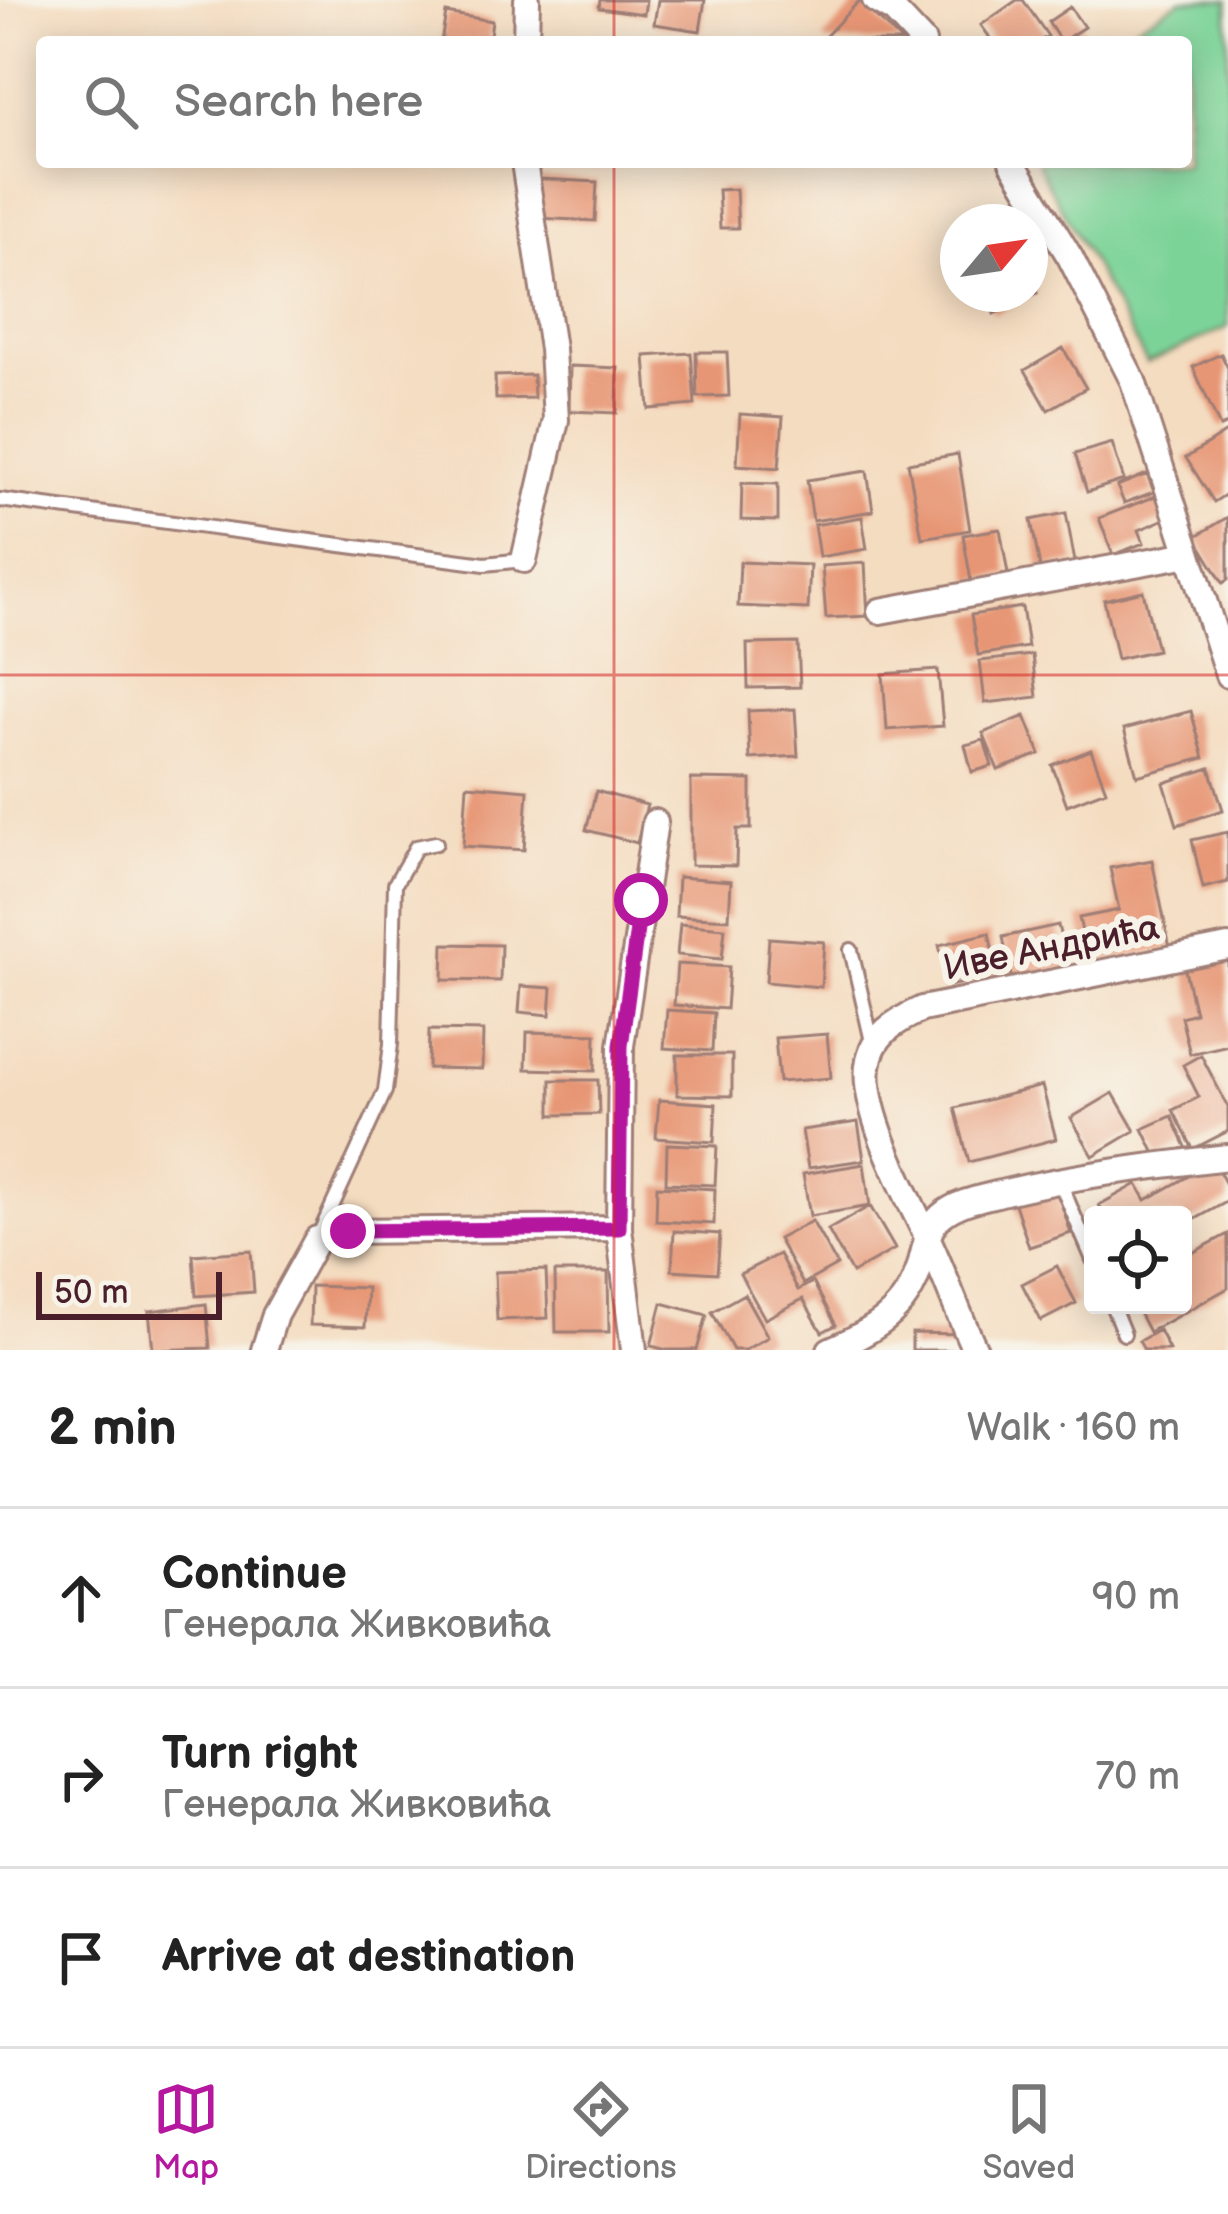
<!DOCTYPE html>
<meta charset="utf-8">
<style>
:root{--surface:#fff;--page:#f2f2f2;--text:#222;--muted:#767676;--line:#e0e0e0;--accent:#b5179e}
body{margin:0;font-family:"Balsamiq Sans",sans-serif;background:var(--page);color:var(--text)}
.controls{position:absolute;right:36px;bottom:36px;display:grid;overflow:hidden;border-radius:12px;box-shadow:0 6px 30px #0003}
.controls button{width:108px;height:108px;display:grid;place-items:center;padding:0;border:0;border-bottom:3px solid var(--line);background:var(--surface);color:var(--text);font:60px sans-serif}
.compass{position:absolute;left:940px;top:204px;width:108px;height:108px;border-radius:50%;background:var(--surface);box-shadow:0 6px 30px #0003;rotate:61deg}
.scale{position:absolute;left:36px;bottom:30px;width:186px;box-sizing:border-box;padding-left:12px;border:6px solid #4a1f2b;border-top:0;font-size:33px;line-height:42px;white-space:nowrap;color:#4a1f2b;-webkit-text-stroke:9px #f7f3e8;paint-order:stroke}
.stop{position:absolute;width:36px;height:36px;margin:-27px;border:9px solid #b5179e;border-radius:50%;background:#fff}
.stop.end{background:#b5179e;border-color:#fff;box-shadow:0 3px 12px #0008}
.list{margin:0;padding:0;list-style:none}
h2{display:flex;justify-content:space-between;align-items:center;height:156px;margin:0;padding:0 48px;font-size:51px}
h2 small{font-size:39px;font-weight:400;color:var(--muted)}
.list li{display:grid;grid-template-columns:78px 1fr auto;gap:36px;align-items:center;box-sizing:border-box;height:180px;padding:0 48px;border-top:3px solid var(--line)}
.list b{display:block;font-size:45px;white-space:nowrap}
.list p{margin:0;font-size:39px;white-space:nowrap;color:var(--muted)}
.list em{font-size:39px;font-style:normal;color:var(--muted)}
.icon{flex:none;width:66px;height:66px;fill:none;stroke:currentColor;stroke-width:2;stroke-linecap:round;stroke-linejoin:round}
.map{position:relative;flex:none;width:1228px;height:1350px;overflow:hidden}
.search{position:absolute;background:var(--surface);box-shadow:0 6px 30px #0003;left:36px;right:36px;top:36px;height:132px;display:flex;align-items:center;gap:30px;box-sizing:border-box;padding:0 42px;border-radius:12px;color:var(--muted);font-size:45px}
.sheet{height:696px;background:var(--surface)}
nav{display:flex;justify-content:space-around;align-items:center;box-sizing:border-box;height:168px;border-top:3px solid var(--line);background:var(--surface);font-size:33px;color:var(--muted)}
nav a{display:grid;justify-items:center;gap:6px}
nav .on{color:var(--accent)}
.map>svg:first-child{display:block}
.green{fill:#7cd398;stroke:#637962;stroke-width:3}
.building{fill:#e79675}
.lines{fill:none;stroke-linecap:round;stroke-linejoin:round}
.service-casing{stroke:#9f7e76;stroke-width:18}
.minor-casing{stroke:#9f7e76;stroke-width:30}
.service{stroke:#fff;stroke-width:12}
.minor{stroke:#fff;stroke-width:24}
.route{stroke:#b5179e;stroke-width:15}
.grid{fill:none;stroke:#d62828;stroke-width:3;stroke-opacity:0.55}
.labels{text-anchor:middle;stroke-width:12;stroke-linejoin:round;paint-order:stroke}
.street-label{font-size:36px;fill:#4a1f2b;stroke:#f7f3e8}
</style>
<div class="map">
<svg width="1228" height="1350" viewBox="0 0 1228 1350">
<rect width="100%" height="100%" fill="#f7f3e8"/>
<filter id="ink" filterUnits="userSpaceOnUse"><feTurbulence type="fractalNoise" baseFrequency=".00833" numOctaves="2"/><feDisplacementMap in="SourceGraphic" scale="24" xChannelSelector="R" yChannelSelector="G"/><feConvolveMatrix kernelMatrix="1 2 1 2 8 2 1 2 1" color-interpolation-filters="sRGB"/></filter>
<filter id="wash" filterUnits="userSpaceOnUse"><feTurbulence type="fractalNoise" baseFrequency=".004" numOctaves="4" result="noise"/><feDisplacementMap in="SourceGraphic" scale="48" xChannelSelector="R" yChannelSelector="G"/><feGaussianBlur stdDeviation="2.7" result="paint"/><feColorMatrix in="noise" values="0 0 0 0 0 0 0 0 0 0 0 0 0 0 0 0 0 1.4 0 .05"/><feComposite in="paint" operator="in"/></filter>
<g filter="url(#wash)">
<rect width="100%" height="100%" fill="#f4dcc0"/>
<path class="green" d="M1182 0H1228V327L1147 363 1036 162H1186V42H1108Z"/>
<g id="blocks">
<path class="building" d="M600 0H646L644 14 599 8Z
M658 0H705L700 31 654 24Z
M1017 0H1023L1048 36 1039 42H993L981 25Z
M859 1 902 42H826L823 39Z
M1070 7 1084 27 1061 42 1048 22Z
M446 13 492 21 489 42H441Z
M540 179 597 182 595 221 538 218Z
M736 189 738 228H720L718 190Z
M1030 278 1037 293 994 314 985 294H1030Z
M1063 348 1086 388 1048 410 1025 370Z
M696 352H727L729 396 697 397Z
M691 353 695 405 649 409 645 356Z
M1221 354 1228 368V424L1220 427 1193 367Z
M570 366 618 368 617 413 569 411Z
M533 375 534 398 496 399 495 376Z
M740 414 783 417 779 468 737 465Z
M1228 431V493L1214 502 1186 458Z
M1112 443 1124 480 1087 492 1075 454Z
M958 454 970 530 922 538 908 463Z
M867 471 873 511 813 521 807 480Z
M1147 474 1154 492 1124 503 1117 486Z
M742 483 778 484V521L741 520Z
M1156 496 1165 519 1139 530 1144 543 1113 555 1099 518Z
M1066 513 1075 562 1040 568 1031 520Z
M862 517 867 549 819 557 814 525Z
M1228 517V580L1223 583 1195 537Z
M1000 529 1008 574 971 581 963 535Z
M740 562 810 565 808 609 738 606Z
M865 563 868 616 826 618 822 566Z
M1143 591 1157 650 1117 659 1104 600Z
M1022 607 1028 647 978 655 971 615Z
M798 643 800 687 748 688 747 644Z
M1032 655 1037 697 985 703 980 661Z
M938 670 943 726 887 730 883 674Z
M795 709 798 756 750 759 748 711Z
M1191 711 1204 758 1137 776 1124 729Z
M1025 716 1040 754 998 770 983 733Z
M984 740 992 766 972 772 965 745Z
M1091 750 1106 790 1067 805 1052 765Z
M1210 768 1223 810 1177 825 1164 783Z
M691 779 751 780V829H737L736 866 691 865Z
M467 785 528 790 524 850 463 846Z
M596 791 647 805 637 843 586 830Z
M1228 832V882L1203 888 1192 840Z
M1152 860 1170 948 1089 964 1079 918 1119 910 1110 868Z
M678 877 731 881 729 919 676 916Z
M680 924 725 928 722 959 677 955Z
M1058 925 1068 970 1012 981 1003 937Z
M989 933 998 975 949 986 939 945Z
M769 938 824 942 821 987 766 982Z
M444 944 501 945 500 981 443 980Z
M1228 955V1045L1190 1054 1181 1017 1195 1013 1184 966Z
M677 964 729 967 726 1009 674 1005Z
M521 986 552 988 550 1015 519 1012Z
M667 1010 714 1013 712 1051 664 1048Z
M429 1030 483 1031 482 1069 428 1068Z
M527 1032 596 1034 595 1071 526 1069Z
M827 1034 831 1078 779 1082 775 1038Z
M677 1055H732V1096L677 1095Z
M1201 1055 1228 1107V1131L1193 1149 1173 1110 1199 1097 1183 1065Z
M551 1080H598L599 1114 551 1115Z
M1042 1086 1056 1139 969 1162 955 1108Z
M1113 1093 1135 1131 1093 1156 1071 1118Z
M659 1100 716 1104 714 1142 656 1138Z
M1172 1116 1186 1147 1158 1160 1143 1129Z
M858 1122 864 1160 808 1168 802 1130Z
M667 1144 717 1146 715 1185 666 1183Z
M1214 1162 1228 1188V1201L1183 1226V1215H1105L1099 1205 1137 1184 1146 1200Z
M864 1164 870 1206 895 1249 852 1273 828 1230 870 1206 810 1216 803 1174Z
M657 1186 715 1189 714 1224 656 1221Z
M1056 1187 1071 1233 1029 1247 1014 1201Z
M812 1221 837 1265 803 1284 778 1239Z
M674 1231 720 1234 717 1273 672 1270Z
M1228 1234V1288L1149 1332 1135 1305H1183V1258Z
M251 1251 254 1292 196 1296 193 1255Z
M779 1254 798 1290 813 1282 836 1325 822 1332 803 1299 765 1319 740 1274Z
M1057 1266 1076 1303 1041 1321 1022 1284Z
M546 1270 548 1318 497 1320 495 1272Z
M555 1272H608L609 1332H556Z
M311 1286 367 1288 365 1327 310 1325Z
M744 1294 768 1337 745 1350H733L712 1312Z
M662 1303 707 1315 697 1350H667L651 1346Z
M206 1304 210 1348 153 1350 149 1311Z
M1159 1330 1169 1350H1144L1139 1341Z
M912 1333 961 1334V1350H912Z"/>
</g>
</g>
<g filter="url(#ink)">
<use href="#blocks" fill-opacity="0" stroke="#9f7e76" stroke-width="3"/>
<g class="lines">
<defs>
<path id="service" d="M0 500 485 564 524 560
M851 950 873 1046
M1059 1180 1093 1260
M318 1237 385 1091 391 1044 395 884 416 847 436 843
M1112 1305 1124 1334"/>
<path id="minor" d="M875 0 894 11 923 42
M526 42 527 0
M1012 162 1070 257 1133 381 1228 675
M524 560 556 420 552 349 524 162
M880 611 1189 554
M264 1350 275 1315 317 1239 348 1231 619 1228
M634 1350 619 1228 621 1046 655 822
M830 1350C872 1332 907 1312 920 1266 925 1248 927 1229 941 1216 957 1202 981 1198 1001 1193 1076 1175 1151 1166 1228 1157
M975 1350C958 1314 945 1275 928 1239 908 1197 862 1112 868 1066 872 1034 896 1021 922 1009L1228 947"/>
</defs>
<use href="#service" class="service-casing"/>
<use href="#minor" class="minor-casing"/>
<use href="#service" class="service"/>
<use href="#minor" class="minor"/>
</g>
</g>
<g class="lines" filter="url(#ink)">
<path class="route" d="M348 1231 619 1228 621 1046 641 900"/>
</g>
<path class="grid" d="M614 0V42M614 162V1350M0 675H1228"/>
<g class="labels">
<g class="street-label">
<text transform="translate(1051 946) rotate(-11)" y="13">Иве Андрића</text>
</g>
</g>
</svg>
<div class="controls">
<button><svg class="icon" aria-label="locate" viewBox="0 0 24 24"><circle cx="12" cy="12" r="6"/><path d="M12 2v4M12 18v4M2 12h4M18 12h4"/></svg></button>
</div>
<svg class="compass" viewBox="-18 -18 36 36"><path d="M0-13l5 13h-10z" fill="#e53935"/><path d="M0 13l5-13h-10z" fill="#767676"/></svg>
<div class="scale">50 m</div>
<div class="stop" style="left:641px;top:900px"></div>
<div class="stop end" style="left:348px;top:1231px"></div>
<div class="search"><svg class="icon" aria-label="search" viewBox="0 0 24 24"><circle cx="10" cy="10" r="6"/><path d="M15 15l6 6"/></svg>Search here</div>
</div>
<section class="sheet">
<h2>2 min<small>Walk · 160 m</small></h2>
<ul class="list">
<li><svg class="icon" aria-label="ahead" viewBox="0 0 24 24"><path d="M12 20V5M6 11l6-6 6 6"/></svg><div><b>Continue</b><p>Генерала Живковића</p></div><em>90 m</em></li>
<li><svg class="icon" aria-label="right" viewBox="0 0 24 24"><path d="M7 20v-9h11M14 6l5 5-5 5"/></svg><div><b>Turn right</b><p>Генерала Живковића</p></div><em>70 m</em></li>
<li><svg class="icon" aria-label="arrive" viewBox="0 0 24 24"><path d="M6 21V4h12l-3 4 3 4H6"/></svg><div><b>Arrive at destination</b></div></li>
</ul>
</section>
<nav>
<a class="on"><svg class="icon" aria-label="map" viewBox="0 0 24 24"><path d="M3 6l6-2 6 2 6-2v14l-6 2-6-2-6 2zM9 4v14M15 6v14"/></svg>Map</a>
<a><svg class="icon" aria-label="directions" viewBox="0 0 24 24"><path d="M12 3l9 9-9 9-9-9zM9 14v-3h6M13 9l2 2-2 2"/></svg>Directions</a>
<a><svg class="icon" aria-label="saved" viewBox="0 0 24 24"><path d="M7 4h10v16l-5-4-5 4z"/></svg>Saved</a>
</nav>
